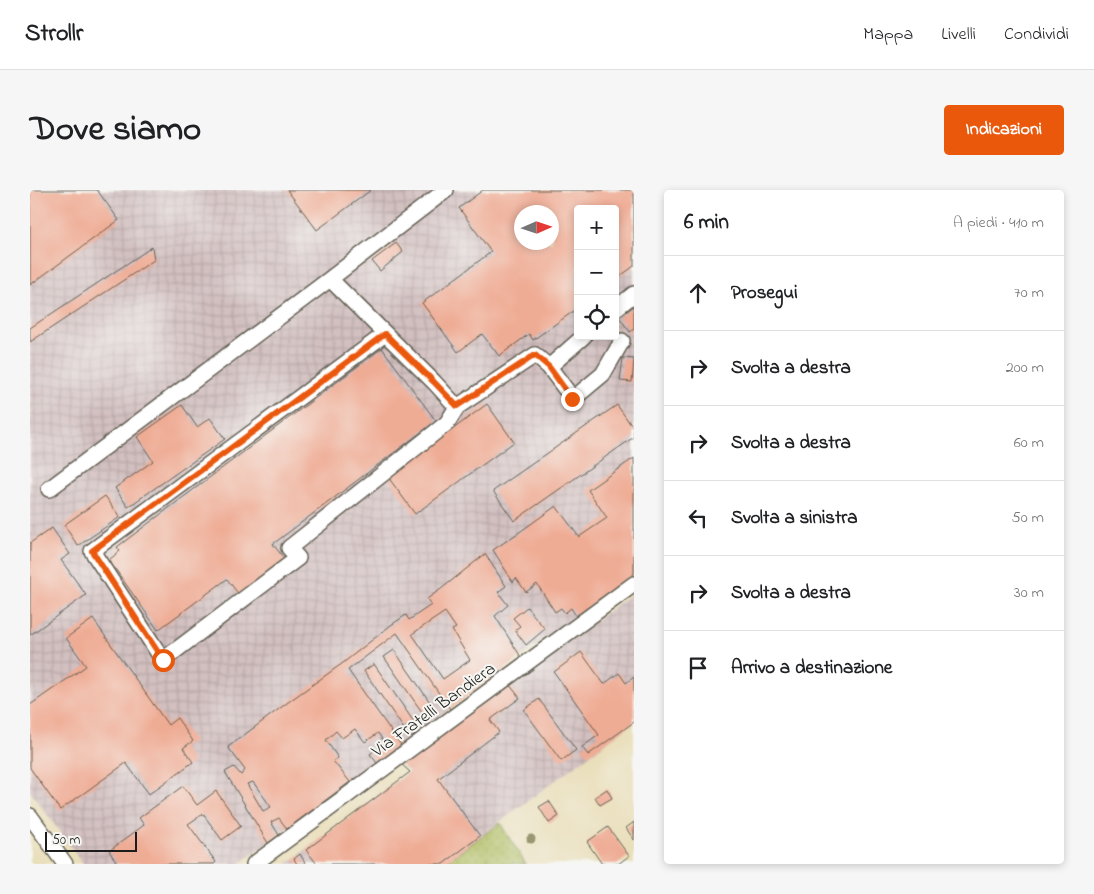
<!DOCTYPE html>
<html lang="it">
<meta charset="utf-8">
<style>
:root{--surface:#fff;--page:#f6f6f6;--text:#202124;--muted:#757577;--line:#e0e0e0;--accent:#ea580c}
body{margin:0;font-family:"Indie Flower",sans-serif;background:var(--page);color:var(--text)}
.controls{position:absolute;right:15px;top:15px;display:grid;overflow:hidden;border-radius:5px;box-shadow:0 2px 8px #0003}
.controls button{width:45px;height:45px;display:grid;place-items:center;padding:0;border:0;border-bottom:1px solid var(--line);background:var(--surface);color:var(--text);font:25px sans-serif}
.compass{position:absolute;left:484px;top:15px;width:45px;height:45px;border-radius:50%;background:var(--surface);box-shadow:0 2px 8px #0003;rotate:87deg}
.scale{position:absolute;left:15px;bottom:12px;width:92px;box-sizing:border-box;padding-left:5px;border:2px solid #1c1c1c;border-top:0;font-size:14px;line-height:18px;white-space:nowrap;color:#1c1c1c;-webkit-text-stroke:4px #f6f6f2;paint-order:stroke}
.stop{position:absolute;width:15px;height:15px;margin:-11px;border:4px solid #ea580c;border-radius:50%;background:#fff}
.stop.end{background:#ea580c;border-color:#fff;box-shadow:0 1px 5px #0008}
.list{margin:0;padding:0;list-style:none}
h2{display:flex;justify-content:space-between;align-items:center;height:65px;margin:0;padding:0 20px;font-size:21px}
h2 small{font-size:16px;font-weight:400;color:var(--muted)}
.list li{display:grid;grid-template-columns:32px 1fr auto;gap:15px;align-items:center;box-sizing:border-box;height:75px;padding:0 20px;border-top:1px solid var(--line)}
.list b{display:block;font-size:19px;white-space:nowrap}
.list em{font-size:16px;font-style:normal;color:var(--muted)}
.icon{flex:none;width:28px;height:28px;fill:none;stroke:currentColor;stroke-width:2;stroke-linecap:round;stroke-linejoin:round}
.map{position:relative;flex:none;width:604px;height:674px;overflow:hidden;border-radius:5px}
header{display:flex;align-items:center;gap:30px;box-sizing:border-box;height:70px;padding:0 25px;background:var(--surface);border-bottom:1px solid var(--line)}
header strong{font-size:24px}
nav{display:flex;gap:28px;margin-inline-start:auto;font-size:18px}
.intro{display:flex;align-items:center;justify-content:space-between;box-sizing:border-box;height:120px;padding:0 30px}
h1{margin:0;font-size:35px}
.button{padding:12px 22px;border-radius:5px;background:var(--accent);color:#fff;font-size:18px;font-weight:700}
main{display:flex;gap:30px;padding:0 30px}
aside{flex:1;background:var(--surface);border-radius:5px;box-shadow:0 2px 8px #0003}
.map>svg:first-child{display:block}
.industrial{fill:url(#industrial-grid);fill-rule:evenodd}
.grass{fill:url(#grass-dots);stroke:#656c3c}
.building{fill:#efac94;fill-rule:evenodd}
.lines{fill:none;stroke-linecap:round;stroke-linejoin:round}
.minor-casing{stroke:#646054;stroke-width:18}
.minor{stroke:#fff;stroke-width:15}
.tree{fill:#999772}
.route{stroke:#ea580c;stroke-width:6}
.labels{text-anchor:middle;stroke-width:4;stroke-linejoin:round;paint-order:stroke}
.street-label{font-size:18px;fill:#1c1c1c;stroke:#f6f6f2}
</style>
<header>
<strong>Strollr</strong>
<nav><a>Mappa</a><a>Livelli</a><a>Condividi</a></nav>
</header>
<div class="intro"><h1>Dove siamo</h1><a class="button">Indicazioni</a></div>
<main>
<div class="map">
<svg width="604" height="674" viewBox="0 0 604 674">
<defs>
<pattern id="industrial-grid" width="8" height="8" patternUnits="userSpaceOnUse" patternTransform="scale(1.25)"><rect width="8" height="8" fill="#d2bfc0"/><path d="M0 4h8M4 0v8" fill="none" stroke="#b4a4a4"/></pattern>
<pattern id="grass-dots" width="8" height="8" patternUnits="userSpaceOnUse" patternTransform="scale(1.25)"><rect width="8" height="8" fill="#aebb5d"/><path d="M2 2h.1M6 6h.1" fill="none" stroke="#95a050" stroke-width="1.8" stroke-linecap="round"/></pattern>
</defs>
<rect width="100%" height="100%" fill="#f6f6f2"/>
<filter id="ink" filterUnits="userSpaceOnUse"><feTurbulence type="fractalNoise" baseFrequency=".02" numOctaves="2"/><feDisplacementMap in="SourceGraphic" scale="10" xChannelSelector="R" yChannelSelector="G"/><feConvolveMatrix kernelMatrix="1 2 1 2 8 2 1 2 1" color-interpolation-filters="sRGB"/></filter>
<filter id="wash" filterUnits="userSpaceOnUse"><feTurbulence type="fractalNoise" baseFrequency=".0096" numOctaves="4" result="noise"/><feDisplacementMap in="SourceGraphic" scale="20" xChannelSelector="R" yChannelSelector="G"/><feGaussianBlur stdDeviation="1.12" result="paint"/><feColorMatrix in="noise" values="0 0 0 0 0 0 0 0 0 0 0 0 0 0 0 0 0 1.4 0 .05"/><feComposite in="paint" operator="in"/></filter>
<g filter="url(#wash)">
<rect width="100%" height="100%" fill="#eadfbb"/>
<path class="industrial" d="M0 0H604V139L600 142 604 146V384L209 674H53L0 601ZM548 19H585V146H548ZM492 22H522V52H492Z
M604 402V532L413 674H257L379 582 370 573Z"/>
<path class="grass" d="M470 633 496 674H413Z"/>
<g id="blocks">
<path class="building" d="M0 0H67L89 30 0 95Z
M257 0H341L287 40Z
M453 0H604V76L585 90V19H548V118L503 150 499 144 469 166 452 144 428 162 392 113 461 62 429 18ZM492 22H522V52H492Z
M366 53 373 62 350 81 342 71Z
M122 57 124 70 0 152V138Z
M604 116V139L600 142 589 127Z
M352 158 406 231 243 354 256 371 210 406 197 389 128 440 79 370 90 361 87 357Z
M593 168 604 169 602 192 590 191Z
M457 214 484 252 385 324 358 287Z
M152 215 167 237 180 228 195 249 98 317 85 298 123 271 107 247Z
M587 215 604 239V247L484 331 463 301Z
M604 268V384L546 426 541 418 535 423 531 418 525 422 507 394 496 402 486 388 483 392 463 360 491 341 526 316 549 347 577 328 558 300Z
M75 306 90 327 48 356 34 335Z
M22 338 40 364 31 370 56 405 0 445V353Z
M455 364 476 396 468 402 478 415 465 426 491 467 420 519 367 443 318 480 371 555 347 573 340 564 355 553 348 543 335 552 325 539 312 548 306 541 296 550 308 568 303 571 320 592 257 639 249 628 241 632 249 645 238 653 195 582 204 577 211 585 215 580 198 557 261 510 313 473 361 435 376 425 379 430 401 415 397 409 411 399ZM415 422 426 438 422 440 440 470 413 489 382 444ZM223 592 241 617 233 621 217 594Z
M497 417 515 439 496 455 485 440 490 436 483 428Z
M63 429 138 535 147 528 163 551 153 558 163 572 119 604 96 573 30 620 0 578V515L56 476 36 448Z
M364 460 404 518 394 525 354 467Z
M551 462 574 494 589 483 596 493 604 487V532L558 565 552 557 569 545 524 482Z
M344 474 384 532 374 539 334 481Z
M479 494 490 508 460 530 469 542 408 589 450 646 413 674H287L276 660 380 582 370 573Z
M509 509 546 560 531 571 494 520Z
M153 596 167 615 186 601 211 636 192 650 173 624 158 634 186 672 184 674H88L79 661 114 635 109 628Z
M577 599 582 608 570 615 565 607Z
M519 611 529 626 519 633 509 617Z
M604 632V650L596 638Z
M578 637 599 666 588 674H572L557 652Z
M270 664 276 674H267L264 669Z"/>
</g>
</g>
<g filter="url(#ink)">
<use href="#blocks" fill-opacity="0" stroke="#646054" stroke-width="1"/>
<g class="lines">
<defs>
<path id="minor" d="M416 0 300 89 404 192 427 217 505 165 519 177 554 146
M585 119 604 104
M355 144 62 361 133 470 268 368 259 358 417 233 427 217
M519 177 543 209 573 184 592 151
M19 299 300 89
M0 626 35 674
M224 674 604 394"/>
</defs>
<use href="#minor" class="minor-casing"/>
<use href="#minor" class="minor"/>
</g>
<circle class="tree" cx="501" cy="649" r="4.5"/>
</g>
<g class="lines" filter="url(#ink)">
<path class="route" d="M133 470 62 361 355 144 404 192 427 216 505 165 519 177 542 209"/>
</g>
<g class="labels">
<g class="street-label">
<text transform="translate(403 519) rotate(-36)" y="6">Via Fratelli Bandiera</text>
</g>
</g>
</svg>
<div class="controls">
<button>+</button>
<button>−</button>
<button><svg class="icon" aria-label="locate" viewBox="0 0 24 24"><circle cx="12" cy="12" r="6"/><path d="M12 2v4M12 18v4M2 12h4M18 12h4"/></svg></button>
</div>
<svg class="compass" viewBox="-18 -18 36 36"><path d="M0-13l5 13h-10z" fill="#e53935"/><path d="M0 13l5-13h-10z" fill="#757577"/></svg>
<div class="scale">50 m</div>
<div class="stop" style="left:133px;top:470px"></div>
<div class="stop end" style="left:542px;top:209px"></div>
</div>
<aside>
<h2>6 min<small>A piedi · 410 m</small></h2>
<ul class="list">
<li><svg class="icon" aria-label="ahead" viewBox="0 0 24 24"><path d="M12 20V5M6 11l6-6 6 6"/></svg><div><b>Prosegui</b></div><em>70 m</em></li>
<li><svg class="icon" aria-label="right" viewBox="0 0 24 24"><path d="M7 20v-9h11M14 6l5 5-5 5"/></svg><div><b>Svolta a destra</b></div><em>200 m</em></li>
<li><svg class="icon" aria-label="right" viewBox="0 0 24 24"><path d="M7 20v-9h11M14 6l5 5-5 5"/></svg><div><b>Svolta a destra</b></div><em>60 m</em></li>
<li><svg class="icon" aria-label="left" viewBox="0 0 24 24"><path d="M17 20v-9H6M10 6l-5 5 5 5"/></svg><div><b>Svolta a sinistra</b></div><em>50 m</em></li>
<li><svg class="icon" aria-label="right" viewBox="0 0 24 24"><path d="M7 20v-9h11M14 6l5 5-5 5"/></svg><div><b>Svolta a destra</b></div><em>30 m</em></li>
<li><svg class="icon" aria-label="arrive" viewBox="0 0 24 24"><path d="M6 21V4h12l-3 4 3 4H6"/></svg><div><b>Arrivo a destinazione</b></div></li>
</ul>
</aside>
</main>
